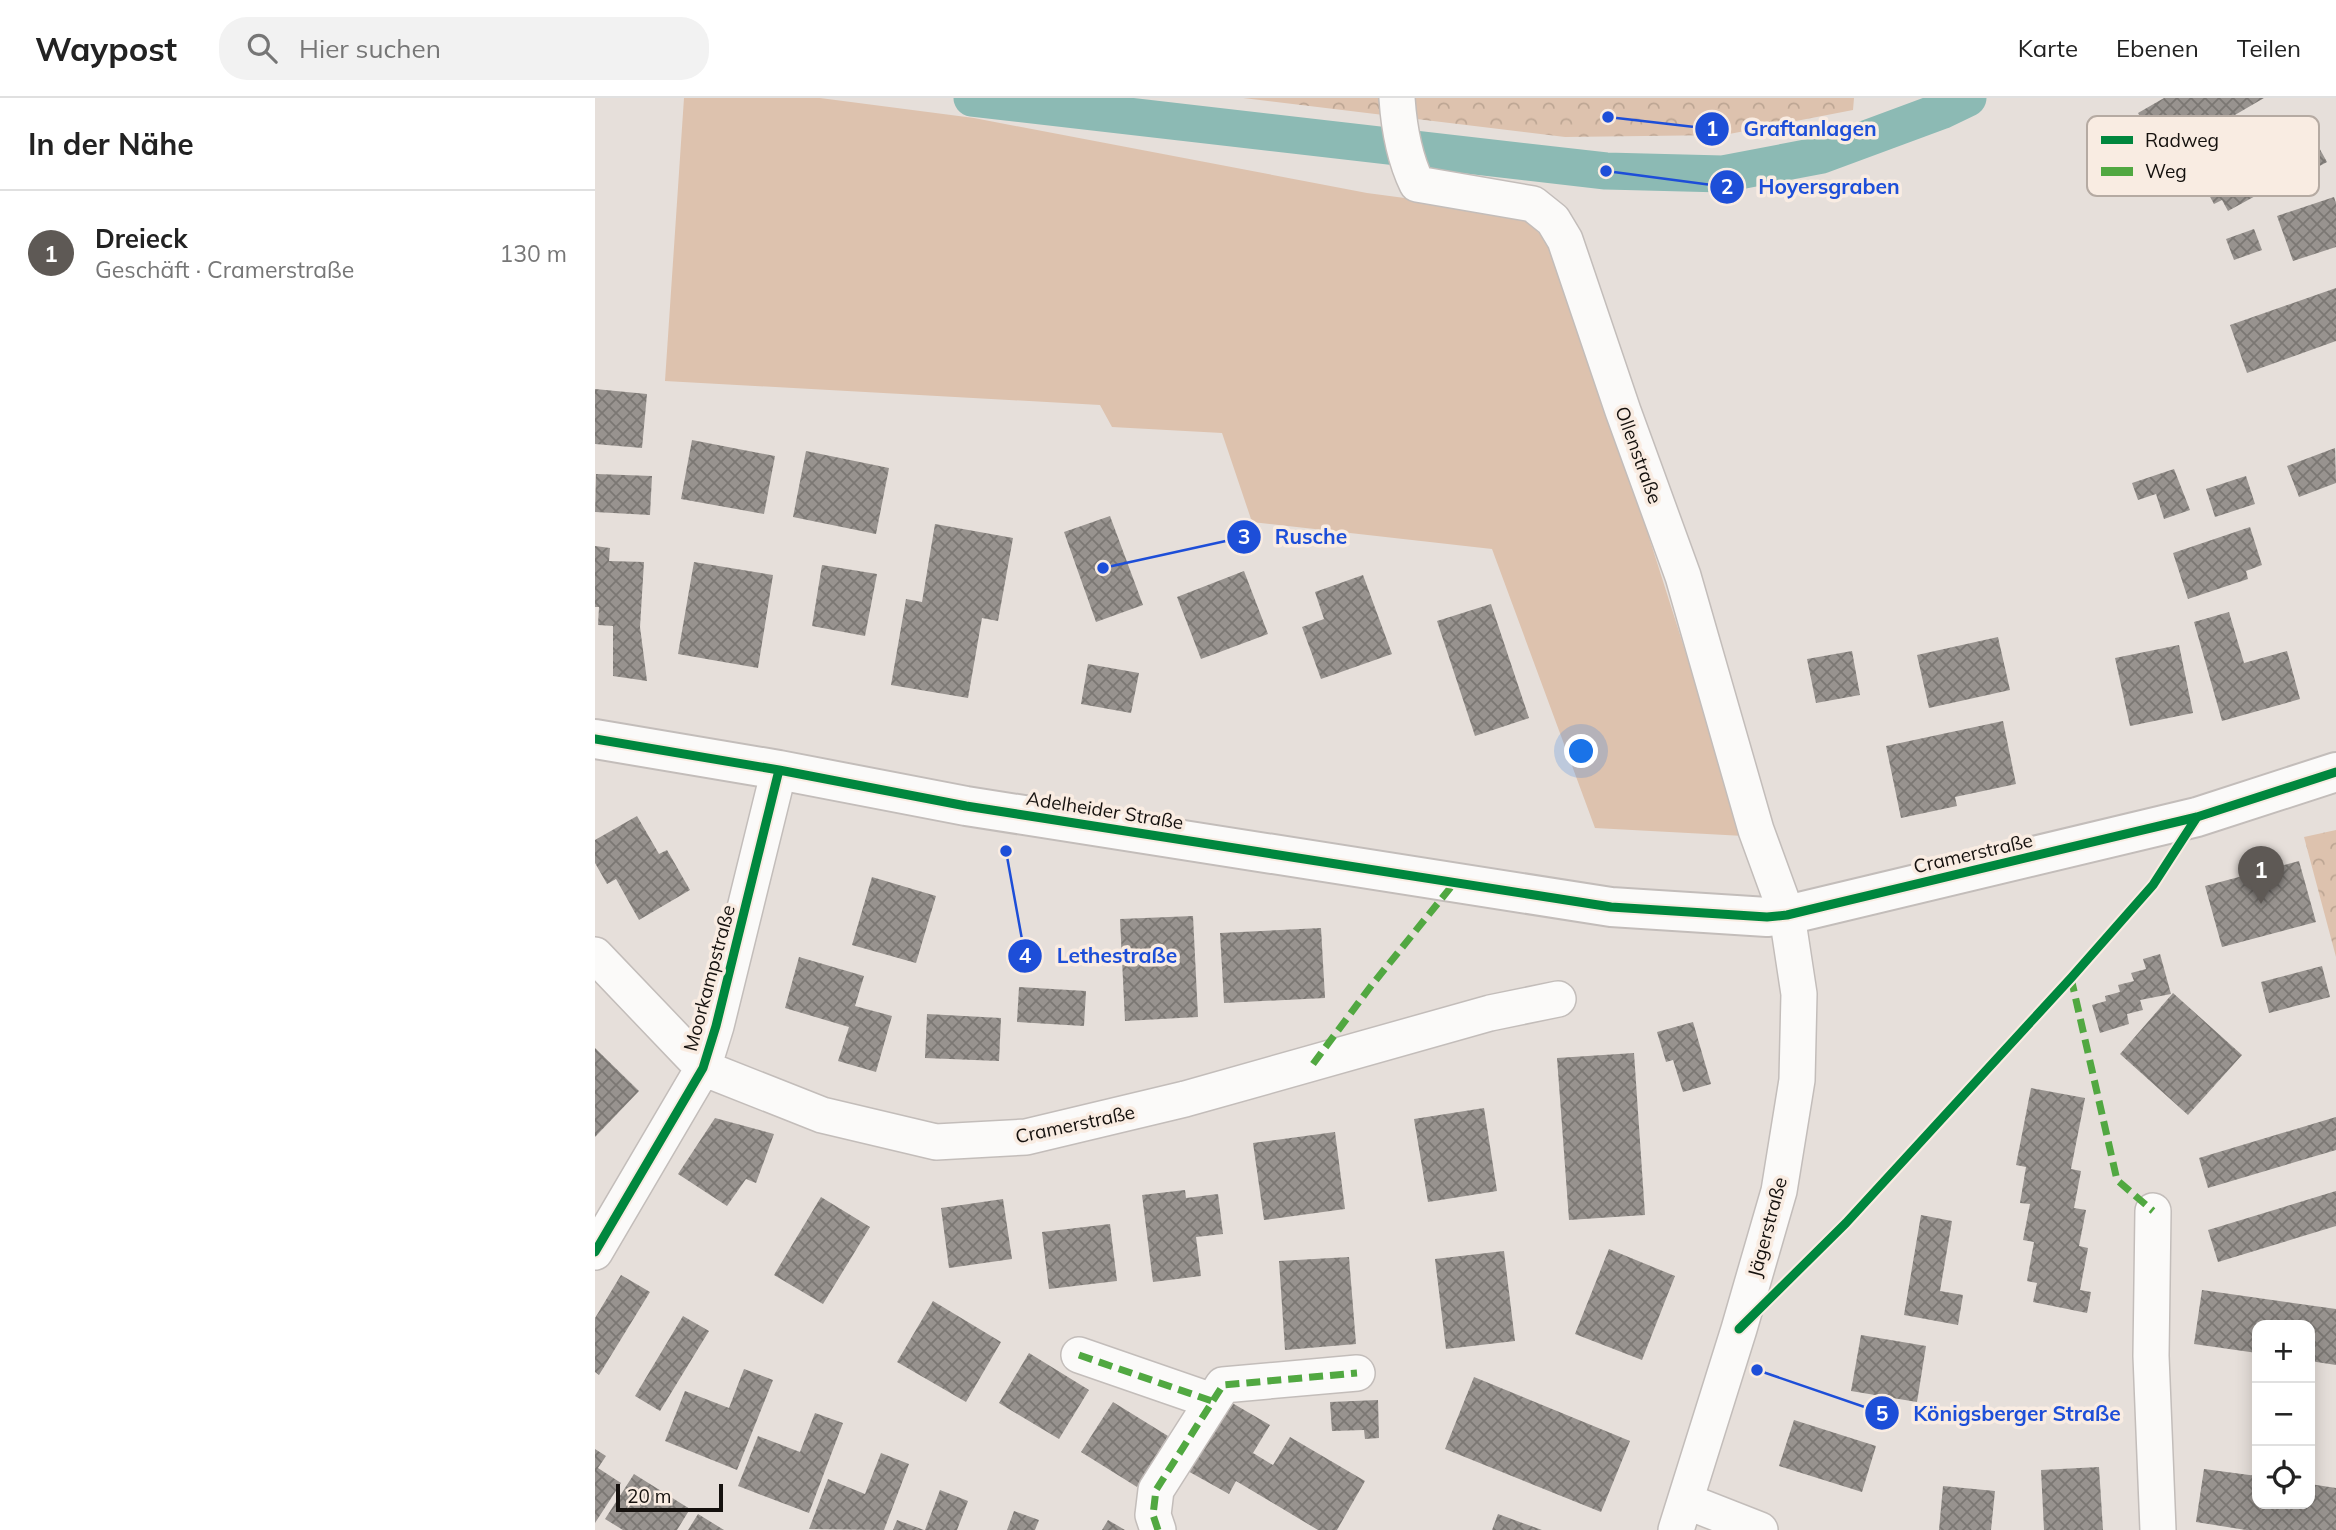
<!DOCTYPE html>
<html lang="de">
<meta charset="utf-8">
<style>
:root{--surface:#fff;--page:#f2f2f2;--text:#222;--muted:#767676;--line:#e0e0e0;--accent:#5e5955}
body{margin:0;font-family:Mulish,sans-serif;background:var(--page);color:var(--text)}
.controls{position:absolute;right:21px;bottom:21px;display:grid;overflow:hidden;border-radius:14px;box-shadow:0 4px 18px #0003}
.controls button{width:63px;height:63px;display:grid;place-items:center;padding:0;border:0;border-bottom:2px solid var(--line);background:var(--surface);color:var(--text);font:35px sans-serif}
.scale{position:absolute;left:21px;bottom:18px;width:107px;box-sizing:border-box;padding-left:7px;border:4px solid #15110e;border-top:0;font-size:19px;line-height:24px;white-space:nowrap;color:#15110e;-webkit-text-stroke:5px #f9ece2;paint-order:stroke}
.you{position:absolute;left:987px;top:654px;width:24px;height:24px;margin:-18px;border:5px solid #fff;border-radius:50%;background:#1a73e8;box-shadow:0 0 0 10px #1a73e833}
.badge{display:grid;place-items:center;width:46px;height:46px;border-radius:50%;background:var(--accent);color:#fff;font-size:23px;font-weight:700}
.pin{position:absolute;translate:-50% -58px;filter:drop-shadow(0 2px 4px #0008)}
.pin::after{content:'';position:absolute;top:37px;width:24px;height:21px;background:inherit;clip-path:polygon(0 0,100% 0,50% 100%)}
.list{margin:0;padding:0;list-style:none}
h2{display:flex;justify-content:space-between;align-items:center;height:91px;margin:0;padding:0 28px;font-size:30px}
h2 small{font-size:23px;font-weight:400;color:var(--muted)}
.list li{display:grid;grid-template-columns:46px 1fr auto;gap:21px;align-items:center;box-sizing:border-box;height:126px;padding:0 28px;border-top:2px solid var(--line)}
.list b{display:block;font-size:26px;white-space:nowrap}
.list p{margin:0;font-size:23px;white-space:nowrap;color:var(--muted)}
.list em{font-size:23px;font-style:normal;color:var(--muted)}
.icon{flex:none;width:38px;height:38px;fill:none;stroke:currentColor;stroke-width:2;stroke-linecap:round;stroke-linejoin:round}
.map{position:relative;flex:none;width:1741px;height:1432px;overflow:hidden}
header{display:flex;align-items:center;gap:42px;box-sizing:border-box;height:98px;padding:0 35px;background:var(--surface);border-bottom:2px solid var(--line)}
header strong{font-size:33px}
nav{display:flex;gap:38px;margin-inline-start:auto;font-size:24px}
.search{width:490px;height:63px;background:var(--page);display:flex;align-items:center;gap:18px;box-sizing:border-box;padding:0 24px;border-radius:28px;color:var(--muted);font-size:26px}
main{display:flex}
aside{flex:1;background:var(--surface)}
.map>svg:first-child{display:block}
.grass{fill:#ddc2ae}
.park{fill:url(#park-crowns)}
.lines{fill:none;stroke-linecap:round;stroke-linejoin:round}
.canal{stroke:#8cbab4;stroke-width:37}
.building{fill:url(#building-cross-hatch)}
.minor-casing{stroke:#c3bdba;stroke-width:38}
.secondary-casing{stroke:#c3bdba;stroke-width:42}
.minor{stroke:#fbfaf9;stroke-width:35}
.secondary{stroke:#fbfaf9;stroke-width:38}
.quiet{stroke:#51a841;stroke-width:7;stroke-dasharray:14 7;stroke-linecap:butt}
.cycleway-casing{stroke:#f9ece2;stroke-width:13}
.cycleway{stroke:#00873e;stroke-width:9}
.labels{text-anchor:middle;stroke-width:7;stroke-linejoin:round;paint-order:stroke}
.street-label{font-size:19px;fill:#15110e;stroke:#f9ece2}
.key{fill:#f9ece2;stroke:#b5aaa2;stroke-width:2}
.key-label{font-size:19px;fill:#15110e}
.leader{fill:none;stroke:#1d4ed8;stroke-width:2.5}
.callout-dot{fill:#1d4ed8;stroke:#f9ece2;stroke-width:2.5}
.mark-label{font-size:21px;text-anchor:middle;font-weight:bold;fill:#fff}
.callout-label{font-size:21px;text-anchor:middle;font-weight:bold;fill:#1d4ed8;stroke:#f9ece2;stroke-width:7;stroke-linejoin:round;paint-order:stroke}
</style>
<header>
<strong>Waypost</strong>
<div class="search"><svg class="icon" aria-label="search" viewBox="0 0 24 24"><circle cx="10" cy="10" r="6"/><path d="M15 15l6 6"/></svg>Hier suchen</div>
<nav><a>Karte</a><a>Ebenen</a><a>Teilen</a></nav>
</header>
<main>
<aside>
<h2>In der Nähe<small></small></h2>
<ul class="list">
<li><span class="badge">1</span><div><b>Dreieck</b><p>Geschäft · Cramerstraße</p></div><em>130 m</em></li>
</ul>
</aside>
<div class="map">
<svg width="1741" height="1432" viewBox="0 0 1741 1432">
<defs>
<pattern id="park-crowns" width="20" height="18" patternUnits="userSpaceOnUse" patternTransform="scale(1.75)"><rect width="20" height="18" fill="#ddc2ae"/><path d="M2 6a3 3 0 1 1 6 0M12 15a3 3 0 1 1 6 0" fill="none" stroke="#bda694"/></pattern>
<pattern id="building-cross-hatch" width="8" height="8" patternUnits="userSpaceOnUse" patternTransform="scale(1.75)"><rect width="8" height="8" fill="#98938f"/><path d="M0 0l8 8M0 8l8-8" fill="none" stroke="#7b7773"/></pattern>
</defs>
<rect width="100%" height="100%" fill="#e6dfda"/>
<path class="grass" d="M89 0H225L379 20 772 95 915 114 938 127 959 155 1019 329 1149 738 1000 730 897 451 657 424 627 335 517 329 505 307 70 283Z"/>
<path class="park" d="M648 0H1259L1258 12 1129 37 970 39Z
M1741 732V859L1709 739Z"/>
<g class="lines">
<path class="canal" d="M377 0 1011 73 1128 76 1227 57 1346 13 1373 0"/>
</g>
<path class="building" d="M1569 0H1669L1568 59 1543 15Z
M1706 17 1732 64 1686 89 1684 85 1633 113 1627 102 1619 106 1599 70 1644 46 1646 50Z
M1739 99 1741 105V149L1698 163 1682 118Z
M1659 131 1667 152 1639 162 1631 141Z
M1741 190V243L1652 275 1635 227Z
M0 291 52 296 47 350 0 346Z
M97 342 180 358 169 416 86 401Z
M1740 350 1741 385 1704 399 1692 368Z
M211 353 294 370 281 436 198 419Z
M1579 371 1595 412 1569 421 1561 396 1543 402 1537 385Z
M1 376 57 378 55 417 0 414Z
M1651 378 1660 406 1620 419 1611 391Z
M515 418 548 507 501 524 469 434Z
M340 426 418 440 403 523 387 520 373 600 296 587 311 501 327 504Z
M1655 429 1667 467 1651 473 1653 481 1593 501 1578 455Z
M0 448 15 450 14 463 49 464 45 529 52 583 18 578V528L3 527 4 509H0Z
M99 464 178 477 163 570 83 556Z
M227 467 282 476 270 538 217 528Z
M649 473 673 536 606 561 582 499Z
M768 477 797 556 726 581 707 529 729 521 720 494Z
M896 506 934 620 880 638 842 523Z
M1634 514 1649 565 1692 553 1705 601 1627 623 1599 524Z
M1403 539 1415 592 1334 610 1322 557Z
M1584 547 1598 615 1535 628 1520 560Z
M1257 553 1265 597 1221 605 1212 561Z
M493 566 544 575 536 615 486 606Z
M1408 623 1421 686 1360 699 1362 708 1306 720 1291 648Z
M42 718 64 756 72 752 95 792 44 822 21 781 12 786 0 765V742Z
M1704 763 1721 824 1627 849 1610 788Z
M277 779 341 798 321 865 257 847Z
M598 818 603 919 530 923 525 821Z
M726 830 730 900 629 905 625 835Z
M1565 856 1576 896 1545 902 1548 912 1532 916 1534 926 1505 935 1497 907 1511 903 1510 898 1525 894 1523 887 1539 883 1536 875 1551 871 1548 861Z
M204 859 269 878 260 908 297 918 281 974 243 963 254 929 190 910Z
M1727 868 1735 899 1674 915 1666 884Z
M424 889 491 893 489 928 422 924Z
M1578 895 1647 957 1593 1017 1525 956Z
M332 916 406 920 404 963 330 960Z
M1098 924 1116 986 1088 994 1078 962 1071 964 1062 934Z
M0 950 44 993 0 1039Z
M1039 955 1050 1117 974 1122 962 960Z
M1436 990 1490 1000 1476 1071 1486 1073 1479 1110 1491 1112 1484 1148 1493 1150 1485 1192 1496 1194 1492 1215 1438 1204 1442 1185 1432 1183 1439 1144 1428 1142 1435 1106 1425 1105 1431 1069 1421 1067Z
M889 1010 902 1093 833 1104 819 1021Z
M1741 1019V1052L1613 1090 1604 1060Z
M120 1020 179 1036 161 1085 151 1081 132 1108 83 1076Z
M740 1034 750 1111 669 1122 658 1045Z
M590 1092 591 1100 623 1096 628 1136 601 1139 606 1178 558 1184 547 1097Z
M1741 1093V1128L1623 1164 1613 1132Z
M226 1099 275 1129 228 1206 179 1177Z
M408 1101 417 1161 354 1170 346 1110Z
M1326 1117 1357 1123 1345 1193 1368 1197 1363 1227 1309 1217Z
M515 1126 522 1183 454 1191 447 1134Z
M1014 1151 1080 1178 1047 1262 980 1236Z
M909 1153 920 1243 851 1251 840 1161Z
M754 1159 761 1246 690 1252 684 1163Z
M26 1177 55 1194 4 1277 0 1274V1220Z
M1607 1192 1741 1211V1267L1715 1263V1227H1662V1255L1599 1246Z
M338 1203 406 1244 371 1304 302 1264Z
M88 1218 114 1233 65 1313 40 1298Z
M1266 1237 1331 1248 1322 1304 1256 1293Z
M434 1255 494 1292 464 1341 404 1305Z
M149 1271 178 1282 142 1372 70 1343 90 1293 134 1310Z
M879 1279 1035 1343 1006 1414 850 1351Z
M632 1302 675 1327 658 1355 678 1367 695 1339 770 1383 742 1432H723L641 1383 634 1396 591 1372Z
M783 1302 784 1340 770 1341 769 1332 737 1333 735 1304Z
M518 1304 573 1338 542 1389 486 1354Z
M220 1315 248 1325 214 1415 143 1388 163 1338 205 1354Z
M1199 1322 1281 1348 1267 1394 1184 1368Z
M0 1351 11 1358 3 1370 26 1385 0 1425Z
M286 1355 314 1366 289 1432 214 1431 233 1381 270 1396Z
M1504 1369 1508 1432H1449L1446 1372Z
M1609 1371 1662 1378V1406H1715V1386L1741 1390V1432H1651L1601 1424Z
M39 1376 95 1411 82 1432H28L10 1421Z
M1348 1388 1400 1393 1396 1432H1344Z
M345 1392 373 1403 362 1432H330Z
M419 1413 444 1422 440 1432H412Z
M103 1416 129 1432H93Z
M903 1416 947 1432H897Z
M302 1422 329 1432H298Z
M513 1422 530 1432H507Z"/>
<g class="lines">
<defs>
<path id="minor" d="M802 0C804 30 809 59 822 86L938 106 958 122 970 142 1028 313 1088 478 1161 732 1192 817 1204 896 1202 982 1184 1093 1144 1231 1081 1432
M0 857 108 970 227 1017 341 1044 431 1039 590 1001 895 915 963 901
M1558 1113 1556 1258 1563 1432
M0 1154 108 970 121 928 184 672
M484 1257 617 1303
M1091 1403 1165 1432
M563 1432 558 1417 561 1392 628 1287 762 1275"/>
<path id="secondary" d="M0 641 184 672 371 708 1016 809 1172 819 1192 817 1602 719 1741 674"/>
</defs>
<use href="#minor" class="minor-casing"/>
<use href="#secondary" class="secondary-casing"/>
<use href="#minor" class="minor"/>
<use href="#secondary" class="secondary"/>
<path class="quiet" d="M1476 880 1522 1082 1558 1113
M718 966 776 888 860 784
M484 1257 617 1303
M563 1432 558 1417 561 1392 628 1287 762 1275"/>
<defs>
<path id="cycleway" d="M0 641 184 672 371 708 1016 809 1172 819 1192 817 1602 719 1741 674
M0 1154 108 970 121 928 184 672
M1144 1231 1251 1125 1476 880 1558 787 1602 719"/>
</defs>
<use href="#cycleway" class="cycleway-casing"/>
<use href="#cycleway" class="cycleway"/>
</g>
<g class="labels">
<g class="street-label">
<text transform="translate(1044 357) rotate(70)" y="7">Ollenstraße</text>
<text transform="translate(510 712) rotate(9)" y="7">Adelheider Straße</text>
<text transform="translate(1378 755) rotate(-13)" y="7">Cramerstraße</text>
<text transform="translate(114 880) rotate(-75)" y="7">Moorkampstraße</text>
<text transform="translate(480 1026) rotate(-12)" y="7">Cramerstraße</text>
<text transform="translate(1172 1129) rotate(-75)" y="7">Jägerstraße</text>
</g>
</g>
<rect x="1492" y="18" width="232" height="80" rx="10" class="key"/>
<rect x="1506" y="38" width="32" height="8" fill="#00873e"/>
<rect x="1506" y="69" width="32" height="9" fill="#51a841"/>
<g class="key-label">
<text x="1550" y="49">Radweg</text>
<text x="1550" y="80">Weg</text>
</g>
<path class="leader" d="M1013 19L1117 31M1011 73L1132 89M508 470L649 439M411 753L430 858M1162 1272L1287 1315"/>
<g class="callout-dot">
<circle cx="1013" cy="19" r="7"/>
<circle cx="1011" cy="73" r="7"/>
<circle cx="508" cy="470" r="7"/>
<circle cx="411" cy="753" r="7"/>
<circle cx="1162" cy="1272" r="7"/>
<circle cx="1117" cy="31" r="18"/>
<circle cx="1132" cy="89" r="18"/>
<circle cx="649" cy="439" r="18"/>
<circle cx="430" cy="858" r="18"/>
<circle cx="1287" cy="1315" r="18"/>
</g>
<g class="mark-label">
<text x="1117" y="38">1</text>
<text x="1132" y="96">2</text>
<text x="649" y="446">3</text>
<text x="430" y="865">4</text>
<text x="1287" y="1323">5</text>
</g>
<g class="callout-label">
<text x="1215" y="38">Graftanlagen</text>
<text x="1234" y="96">Hoyersgraben</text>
<text x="716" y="446">Rusche</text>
<text x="522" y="865">Lethestraße</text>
<text x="1422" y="1323">Königsberger Straße</text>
</g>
</svg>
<div class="controls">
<button>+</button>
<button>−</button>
<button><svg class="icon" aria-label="locate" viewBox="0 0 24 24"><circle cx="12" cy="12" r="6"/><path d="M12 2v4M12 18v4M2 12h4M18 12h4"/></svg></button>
</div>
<div class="scale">20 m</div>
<div class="you"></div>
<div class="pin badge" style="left:1666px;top:806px">1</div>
</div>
</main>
